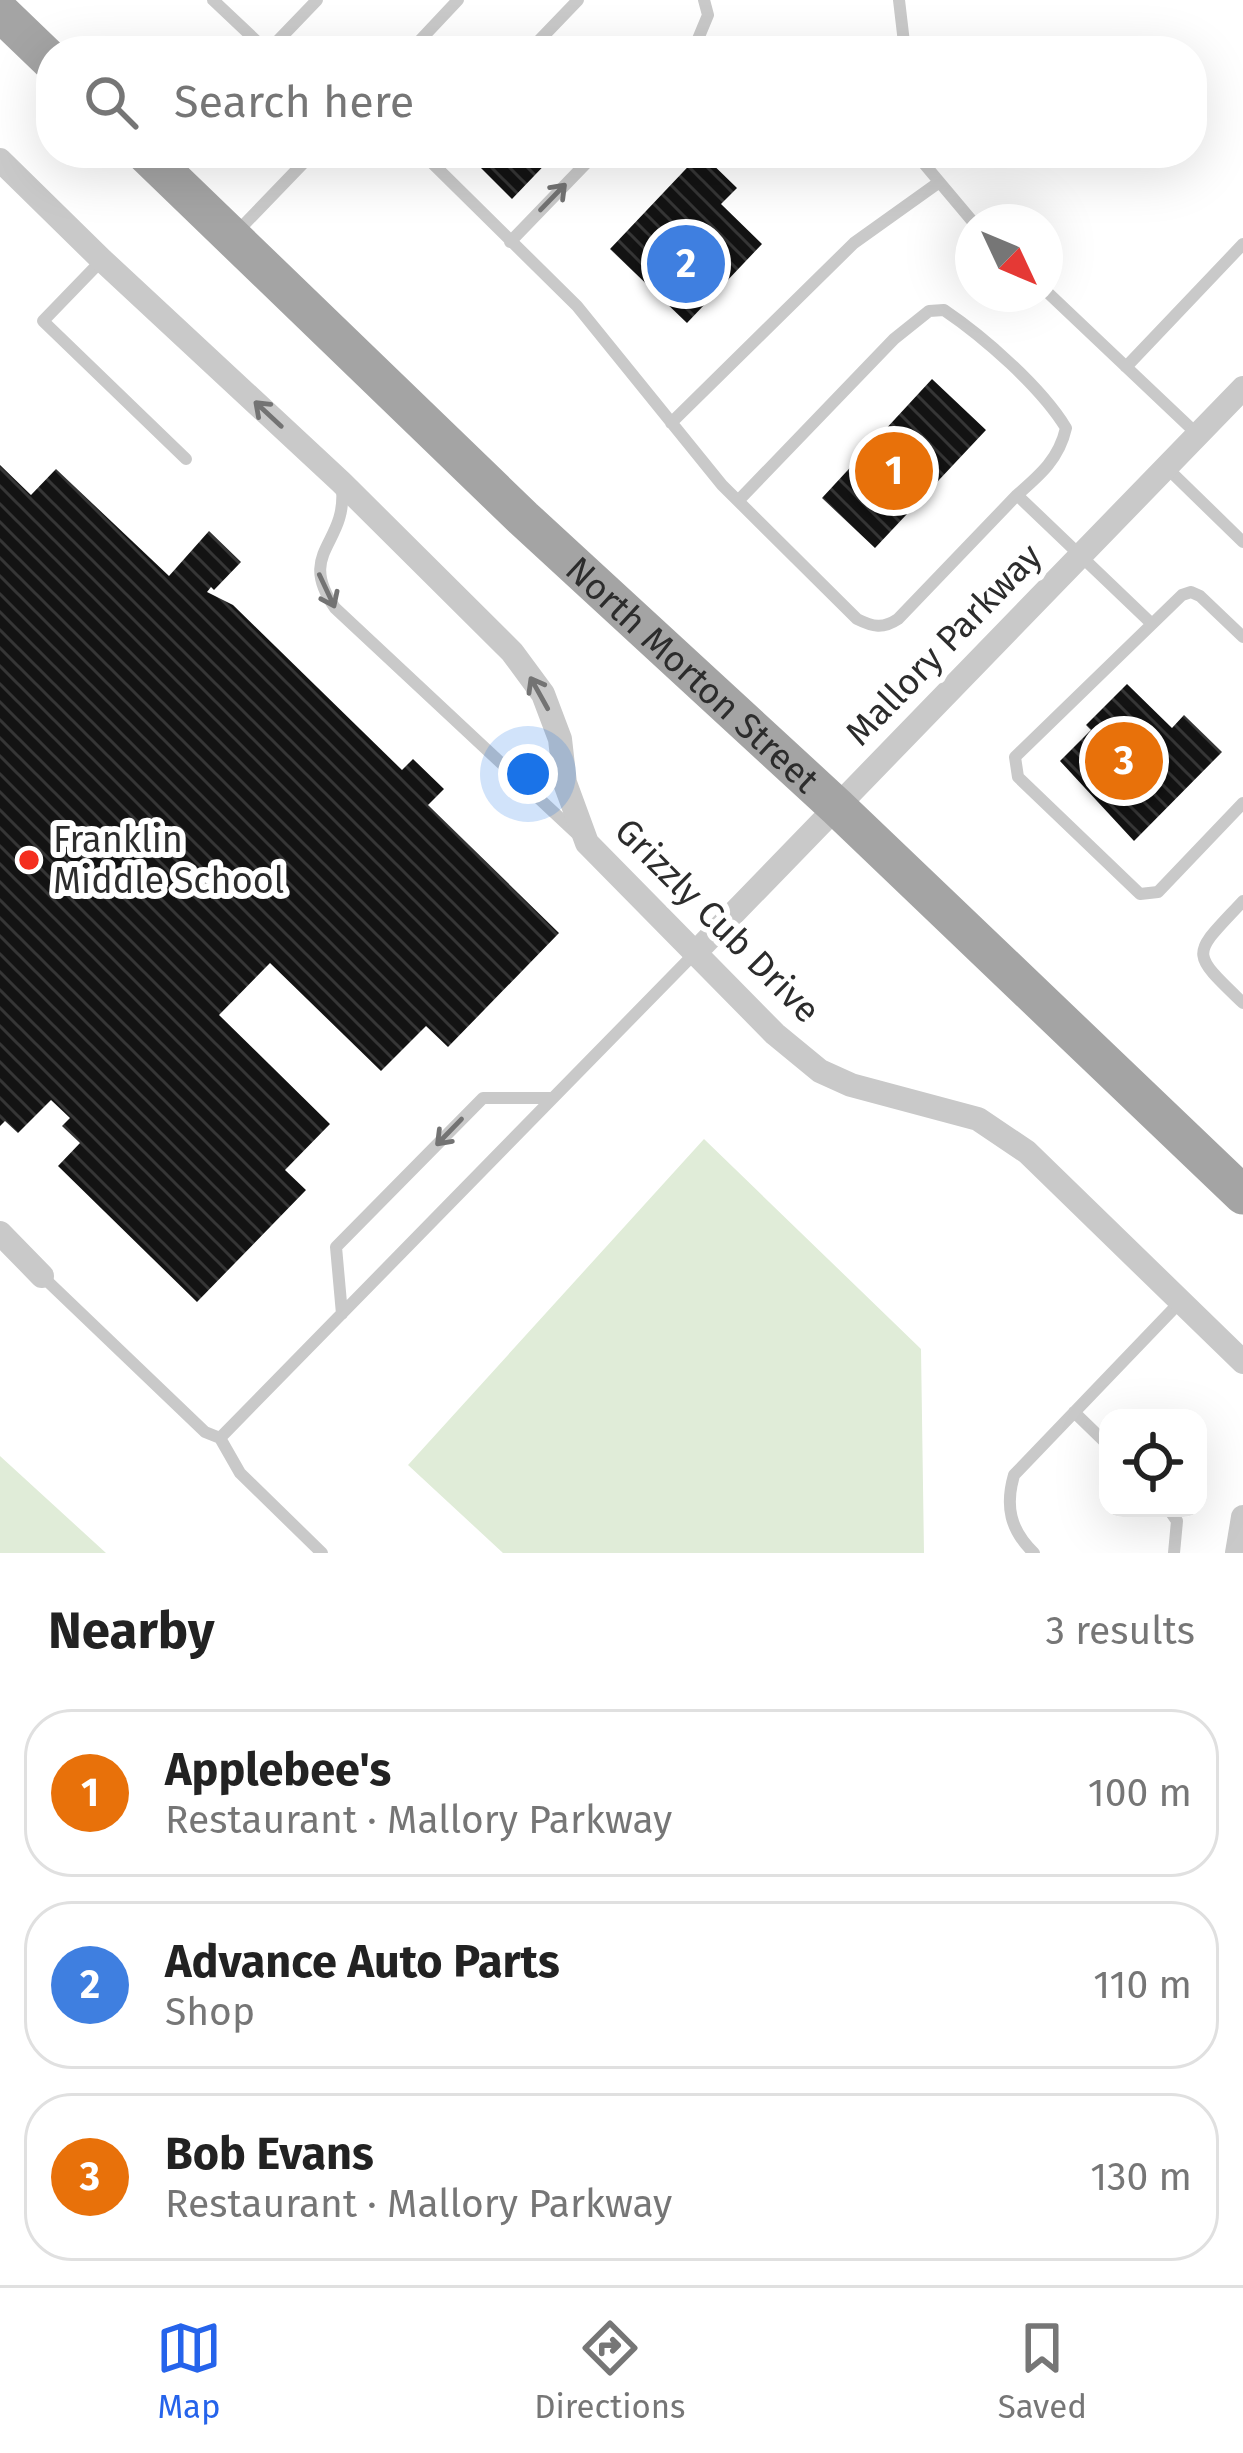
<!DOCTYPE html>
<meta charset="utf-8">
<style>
:root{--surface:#fff;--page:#f6f6f6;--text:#222;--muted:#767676;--line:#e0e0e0;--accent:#2563eb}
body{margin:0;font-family:"Fira Sans",sans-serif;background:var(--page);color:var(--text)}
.controls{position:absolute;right:36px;bottom:36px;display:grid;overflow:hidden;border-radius:24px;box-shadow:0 12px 48px #0002}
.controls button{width:108px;height:108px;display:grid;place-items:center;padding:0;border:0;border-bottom:3px solid var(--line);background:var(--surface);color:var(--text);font:60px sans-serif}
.compass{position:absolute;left:955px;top:204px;width:108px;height:108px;border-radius:50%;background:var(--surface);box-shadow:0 12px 48px #0002;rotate:134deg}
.you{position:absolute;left:528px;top:774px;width:42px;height:42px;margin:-30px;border:9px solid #fff;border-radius:50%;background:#1a73e8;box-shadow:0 0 0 18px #1a73e833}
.badge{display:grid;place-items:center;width:78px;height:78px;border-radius:50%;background:var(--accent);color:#fff;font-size:39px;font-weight:700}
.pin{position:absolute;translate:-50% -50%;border:6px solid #fff;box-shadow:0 3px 12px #0006}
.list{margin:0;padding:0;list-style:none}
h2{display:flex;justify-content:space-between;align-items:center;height:156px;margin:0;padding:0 48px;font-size:51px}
h2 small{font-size:39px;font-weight:400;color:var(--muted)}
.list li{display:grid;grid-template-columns:78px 1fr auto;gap:36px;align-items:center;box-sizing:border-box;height:168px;margin:0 24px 24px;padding:0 24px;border:3px solid var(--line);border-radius:48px}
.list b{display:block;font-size:45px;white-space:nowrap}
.list p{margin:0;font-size:39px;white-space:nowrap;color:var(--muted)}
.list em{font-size:39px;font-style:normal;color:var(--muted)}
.icon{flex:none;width:66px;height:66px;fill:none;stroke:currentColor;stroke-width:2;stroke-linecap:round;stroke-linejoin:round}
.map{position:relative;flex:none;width:1243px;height:1553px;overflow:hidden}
.search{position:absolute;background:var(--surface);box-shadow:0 12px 48px #0002;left:36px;right:36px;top:36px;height:132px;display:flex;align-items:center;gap:30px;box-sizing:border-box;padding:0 42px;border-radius:48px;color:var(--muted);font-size:45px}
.sheet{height:732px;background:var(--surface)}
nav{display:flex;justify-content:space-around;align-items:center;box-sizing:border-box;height:168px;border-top:3px solid var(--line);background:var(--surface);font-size:33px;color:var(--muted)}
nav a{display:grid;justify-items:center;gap:6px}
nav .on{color:var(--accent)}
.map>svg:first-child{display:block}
.grass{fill:#e0ecd8}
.building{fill:url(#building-back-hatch)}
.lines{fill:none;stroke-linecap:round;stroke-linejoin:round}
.lane{stroke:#c9c9c9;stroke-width:12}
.street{stroke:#c9c9c9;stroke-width:24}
.primary{stroke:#a4a4a4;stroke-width:39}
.oneway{stroke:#737373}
.poi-dot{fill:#f42e1e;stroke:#fff;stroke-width:4.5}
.labels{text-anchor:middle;stroke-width:12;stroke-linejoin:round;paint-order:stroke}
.street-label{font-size:36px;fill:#2c2c2c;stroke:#fff}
.poi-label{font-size:36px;fill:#2c2c2c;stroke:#fff;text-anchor:start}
</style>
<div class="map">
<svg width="1243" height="1553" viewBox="0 0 1243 1553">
<defs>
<pattern id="building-back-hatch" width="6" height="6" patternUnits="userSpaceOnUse" patternTransform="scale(3)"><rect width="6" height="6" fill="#131313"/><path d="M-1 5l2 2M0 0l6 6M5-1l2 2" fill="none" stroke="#363636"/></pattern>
</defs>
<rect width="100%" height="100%" fill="#fff"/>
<path class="grass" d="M704 1139 921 1349 924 1553H503L408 1465Z
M0 1456 106 1553H0Z"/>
<path class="building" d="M488 153H556L512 199 477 164Z
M701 153 737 188 721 204 762 244 687 323 610 249Z
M932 379 986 430 875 548 822 498Z
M0 465 31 495 56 469 169 576 209 531 241 562 214 590 211 587 207 592 233 605 402 770 413 759 444 789 428 805 559 933 448 1047 426 1026 381 1071 270 963 219 1015 330 1124 285 1170 306 1190 197 1302 58 1166 80 1143 62 1126 70 1118 51 1100 18 1133 5 1121 0 1126Z
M1127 684 1172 728 1184 715 1222 752 1134 841 1060 761 1091 730 1086 725Z"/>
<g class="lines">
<path class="lane" d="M213 0 267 51
M899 0 905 51
M268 51 317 0
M410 51 458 0
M529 51 578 0
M693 51 708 15 704 0
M422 153 577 306 722 485 857 619C873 627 883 629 898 619L1017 495 1152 624
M915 153 973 222
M235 234 313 153
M510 242 596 153
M102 260 43 321 186 459
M1045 290 1197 434
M1126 367 1243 244
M671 423 854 243 938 183
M1167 468 1243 542
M342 489C347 545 296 552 335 608L576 833
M738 501 894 339 929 311 944 310C984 337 1041 387 1066 428 1059 459 1040 475 1017 495
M1243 637 1200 596 1191 592 1182 595 1015 757 1018 777 1140 894 1158 892 1243 803
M1243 901C1192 956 1188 950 1243 1003
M42 1276 205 1432 220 1438 696 952
M342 1314 336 1247 483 1098H552
M1074 1412 1108 1445
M220 1438 240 1473 322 1553
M1168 1508 1177 1521 1174 1553
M1034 1553C1010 1530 1005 1506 1014 1475L1181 1301"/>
<path class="street" d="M0 160 102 260 341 482 512 652 543 694 560 739 565 783 587 843 775 1034 820 1071 851 1085 978 1119 1027 1152 1243 1362
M696 952 1243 388
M0 1233 42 1276
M1237 1553 1243 1517"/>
<g class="primary">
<path d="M0 12 51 61"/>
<path id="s1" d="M145 153 523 518 837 807 1243 1195"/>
</g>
</g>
<defs><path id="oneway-shaft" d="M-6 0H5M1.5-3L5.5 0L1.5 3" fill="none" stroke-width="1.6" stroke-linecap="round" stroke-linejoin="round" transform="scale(3)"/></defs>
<g class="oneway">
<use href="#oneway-shaft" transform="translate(553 197) rotate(-46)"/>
<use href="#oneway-shaft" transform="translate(268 414) rotate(-137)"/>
<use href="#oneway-shaft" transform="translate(327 591) rotate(65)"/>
<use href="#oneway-shaft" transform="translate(539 693) rotate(-119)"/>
<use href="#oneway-shaft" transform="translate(449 1132) rotate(134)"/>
</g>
<circle class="poi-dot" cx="29" cy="860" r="12"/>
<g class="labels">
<g class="street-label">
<text transform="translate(943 644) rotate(-46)" y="13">Mallory Parkway</text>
<text dy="13" stroke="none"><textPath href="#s1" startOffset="756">North Morton Street</textPath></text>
<text transform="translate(718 920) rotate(45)" y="13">Grizzly Cub Drive</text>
</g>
<g class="poi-label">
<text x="53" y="852">Franklin<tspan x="53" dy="41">Middle School</tspan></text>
</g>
</g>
</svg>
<div class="controls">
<button><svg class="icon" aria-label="locate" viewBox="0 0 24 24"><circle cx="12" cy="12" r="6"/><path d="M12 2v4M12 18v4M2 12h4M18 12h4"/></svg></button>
</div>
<svg class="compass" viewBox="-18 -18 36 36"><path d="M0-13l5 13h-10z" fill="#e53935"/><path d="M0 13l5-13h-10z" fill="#767676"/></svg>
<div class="you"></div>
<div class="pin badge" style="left:894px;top:471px;background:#e8710a">1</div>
<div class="pin badge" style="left:686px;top:264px;background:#3f7fe0">2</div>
<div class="pin badge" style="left:1124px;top:761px;background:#e8710a">3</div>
<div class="search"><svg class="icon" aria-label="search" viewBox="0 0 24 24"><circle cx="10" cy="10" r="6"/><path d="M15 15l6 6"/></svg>Search here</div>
</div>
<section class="sheet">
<h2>Nearby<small>3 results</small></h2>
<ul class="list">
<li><span class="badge" style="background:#e8710a">1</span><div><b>Applebee's</b><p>Restaurant · Mallory Parkway</p></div><em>100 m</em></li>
<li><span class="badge" style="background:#3f7fe0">2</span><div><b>Advance Auto Parts</b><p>Shop</p></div><em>110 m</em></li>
<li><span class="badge" style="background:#e8710a">3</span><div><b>Bob Evans</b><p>Restaurant · Mallory Parkway</p></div><em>130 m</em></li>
</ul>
</section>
<nav>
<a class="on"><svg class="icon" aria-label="map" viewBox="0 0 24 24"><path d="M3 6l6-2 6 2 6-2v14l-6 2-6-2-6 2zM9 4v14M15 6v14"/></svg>Map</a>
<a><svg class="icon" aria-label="directions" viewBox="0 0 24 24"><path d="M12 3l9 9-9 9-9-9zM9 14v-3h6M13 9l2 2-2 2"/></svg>Directions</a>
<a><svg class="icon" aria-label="saved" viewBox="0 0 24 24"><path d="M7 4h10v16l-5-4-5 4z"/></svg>Saved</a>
</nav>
